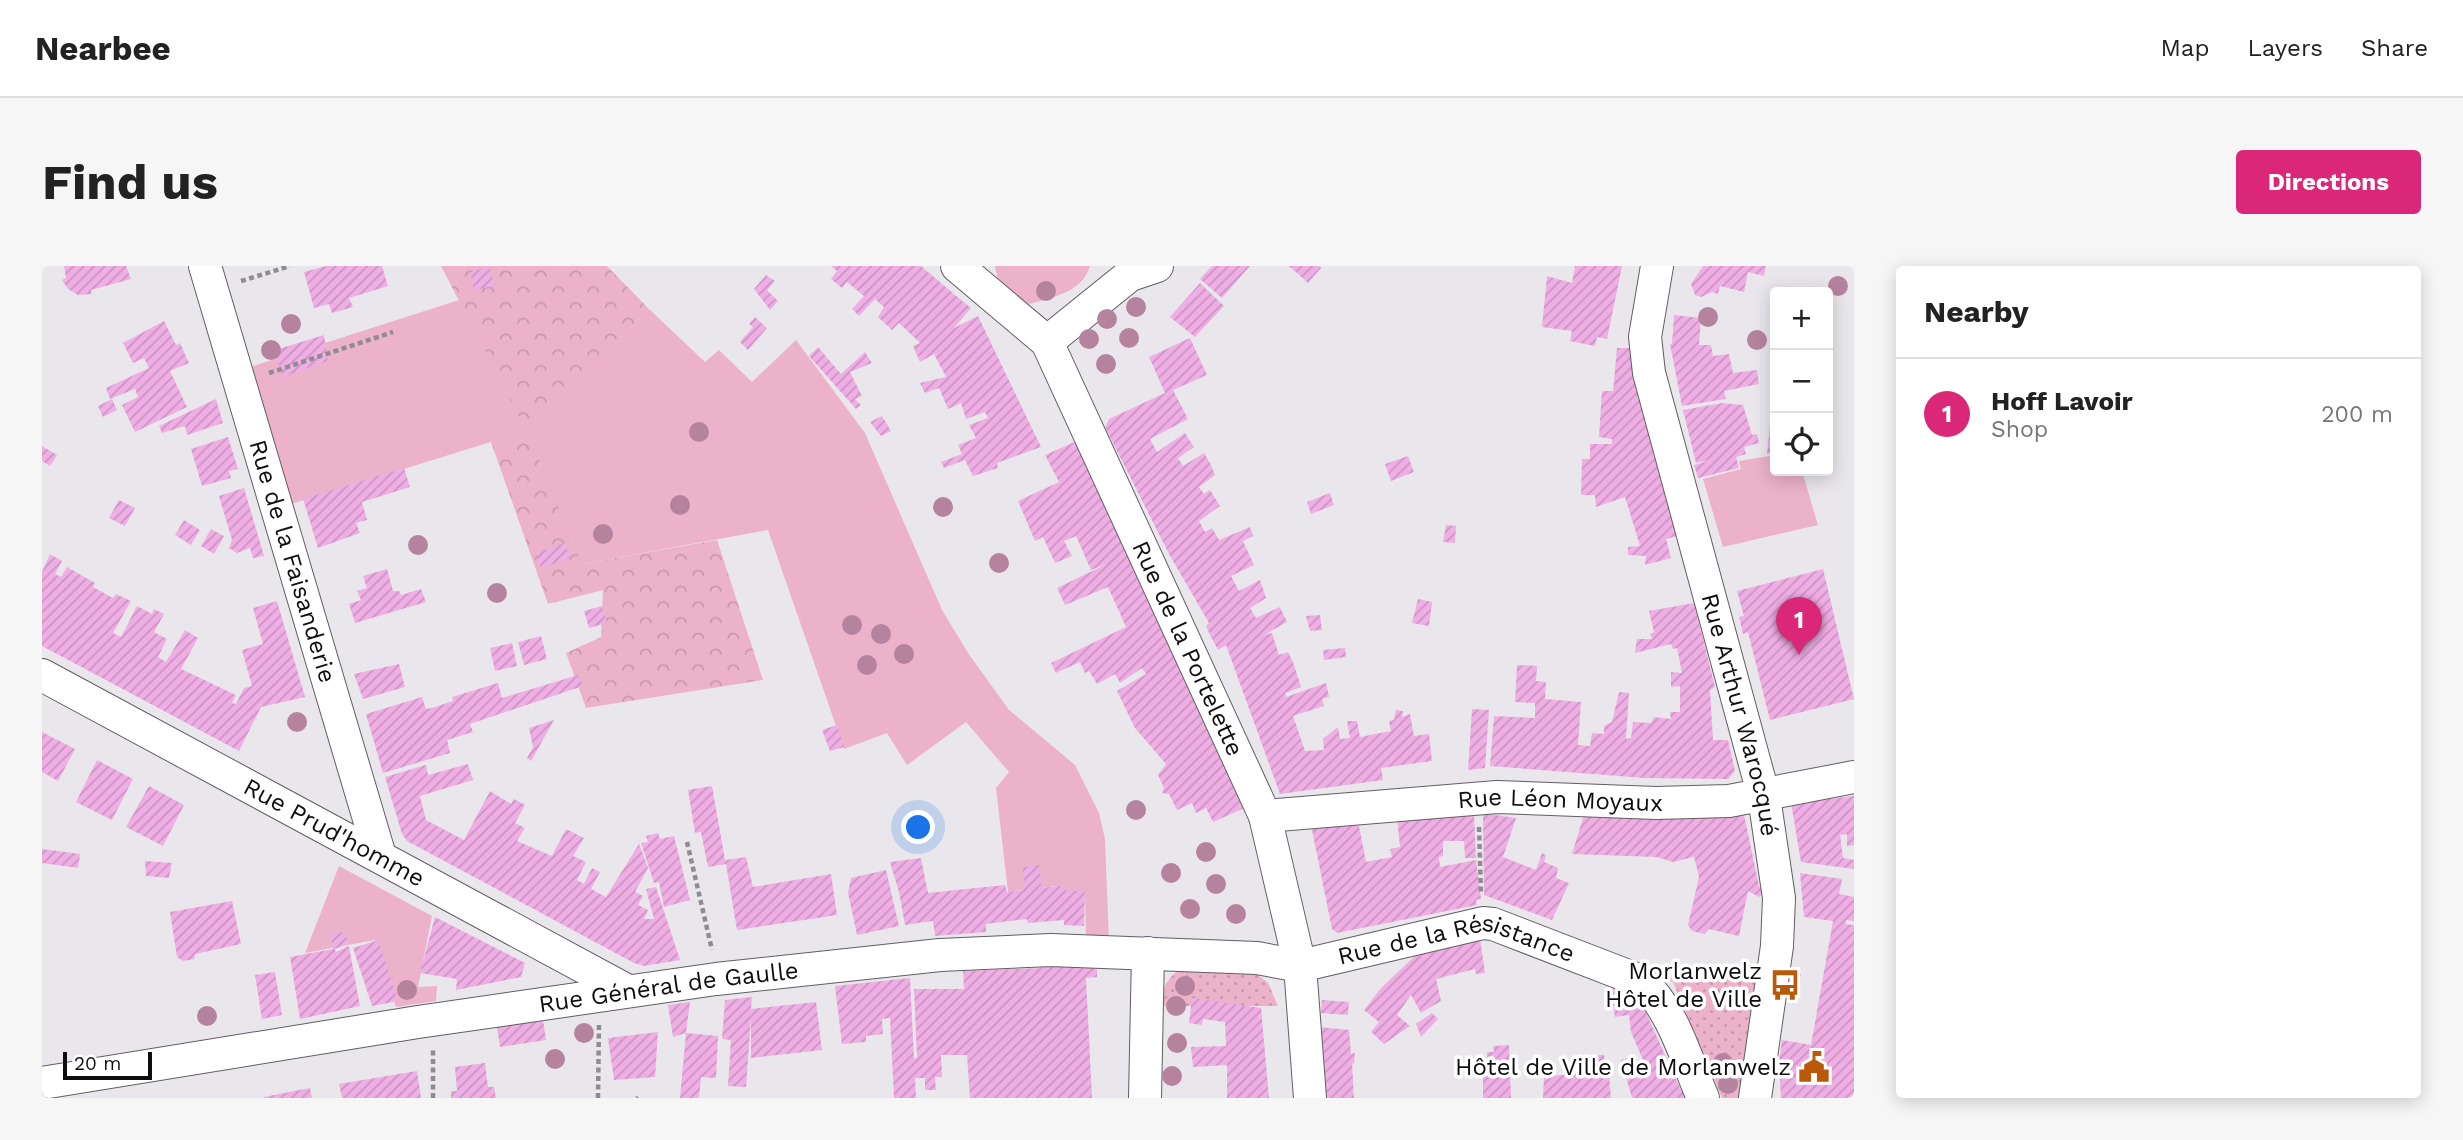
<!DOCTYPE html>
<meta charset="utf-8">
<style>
:root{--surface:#fff;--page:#f6f6f6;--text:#222;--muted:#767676;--line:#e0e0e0;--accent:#db2777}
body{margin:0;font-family:"Work Sans",sans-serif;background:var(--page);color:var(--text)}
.controls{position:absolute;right:21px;top:21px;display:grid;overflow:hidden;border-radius:7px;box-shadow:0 4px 18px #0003}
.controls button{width:63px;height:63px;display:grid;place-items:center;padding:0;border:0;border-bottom:2px solid var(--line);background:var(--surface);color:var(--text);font:35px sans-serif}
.scale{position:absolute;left:21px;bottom:18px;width:89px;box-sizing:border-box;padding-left:7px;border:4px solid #0e0d0f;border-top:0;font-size:19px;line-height:24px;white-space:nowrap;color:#0e0d0f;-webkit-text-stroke:5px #fff;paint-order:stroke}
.you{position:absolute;left:877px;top:562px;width:24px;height:24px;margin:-18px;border:5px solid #fff;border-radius:50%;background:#1a73e8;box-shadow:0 0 0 10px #1a73e833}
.badge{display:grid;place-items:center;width:46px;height:46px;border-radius:50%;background:var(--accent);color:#fff;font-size:23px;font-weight:700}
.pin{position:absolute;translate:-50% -58px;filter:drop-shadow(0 2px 4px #0008)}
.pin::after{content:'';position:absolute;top:37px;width:24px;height:21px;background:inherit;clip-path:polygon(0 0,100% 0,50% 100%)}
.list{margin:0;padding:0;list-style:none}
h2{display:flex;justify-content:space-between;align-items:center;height:91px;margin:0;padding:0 28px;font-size:30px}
h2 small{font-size:23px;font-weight:400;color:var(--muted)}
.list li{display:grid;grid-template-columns:46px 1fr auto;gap:21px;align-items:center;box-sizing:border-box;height:112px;padding:0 28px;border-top:2px solid var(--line)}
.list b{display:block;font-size:26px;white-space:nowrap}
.list p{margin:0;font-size:23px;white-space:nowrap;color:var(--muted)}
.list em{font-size:23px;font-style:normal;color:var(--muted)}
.icon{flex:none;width:38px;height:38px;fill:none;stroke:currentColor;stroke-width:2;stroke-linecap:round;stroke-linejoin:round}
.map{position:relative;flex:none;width:1812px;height:832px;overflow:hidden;border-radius:7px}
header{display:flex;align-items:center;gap:42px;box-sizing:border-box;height:98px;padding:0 35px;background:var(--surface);border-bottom:2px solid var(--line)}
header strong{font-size:33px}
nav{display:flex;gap:38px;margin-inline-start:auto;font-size:24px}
.intro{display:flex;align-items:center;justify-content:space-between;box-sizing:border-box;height:168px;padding:0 42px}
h1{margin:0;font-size:49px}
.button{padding:18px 32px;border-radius:7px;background:var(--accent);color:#fff;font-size:24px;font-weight:700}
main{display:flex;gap:42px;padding:0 42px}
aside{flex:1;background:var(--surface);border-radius:7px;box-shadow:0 4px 18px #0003}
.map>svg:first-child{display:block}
.green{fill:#ecb2ca}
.forest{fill:url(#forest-crowns)}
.park{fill:url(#park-dots)}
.building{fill:url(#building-hatch)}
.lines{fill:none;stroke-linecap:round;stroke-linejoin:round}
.minor-casing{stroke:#615e63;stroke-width:34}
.path{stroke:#8e8c90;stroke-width:4.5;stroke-dasharray:5 3.5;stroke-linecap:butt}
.minor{stroke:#fff;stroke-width:32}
.tree{fill:#b6839e}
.labels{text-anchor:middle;stroke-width:7;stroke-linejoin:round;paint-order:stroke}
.street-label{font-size:24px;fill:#0e0d0f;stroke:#fff}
.poi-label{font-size:24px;fill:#0e0d0f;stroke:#fff;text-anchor:end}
</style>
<header>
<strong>Nearbee</strong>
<nav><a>Map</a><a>Layers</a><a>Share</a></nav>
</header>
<div class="intro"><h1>Find us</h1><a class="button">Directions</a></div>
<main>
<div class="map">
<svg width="1812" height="832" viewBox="0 0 1812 832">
<defs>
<pattern id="forest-crowns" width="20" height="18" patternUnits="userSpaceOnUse" patternTransform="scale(1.75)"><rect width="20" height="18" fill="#ecb2ca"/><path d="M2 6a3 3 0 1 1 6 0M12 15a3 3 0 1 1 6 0" fill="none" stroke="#c998ac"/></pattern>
<pattern id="park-dots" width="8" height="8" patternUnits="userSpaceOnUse" patternTransform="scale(1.75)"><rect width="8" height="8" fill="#ecb2ca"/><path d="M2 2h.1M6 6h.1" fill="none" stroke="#c998ac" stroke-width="1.8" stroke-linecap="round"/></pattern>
<pattern id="building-hatch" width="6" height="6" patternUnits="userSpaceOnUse" patternTransform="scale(1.75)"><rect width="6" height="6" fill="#efaee4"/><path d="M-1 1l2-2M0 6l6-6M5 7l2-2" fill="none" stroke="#cc94c2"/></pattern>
</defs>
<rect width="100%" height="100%" fill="#eae7ec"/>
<path class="green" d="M953 0H1048C1040 27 1011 31 987 38L956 15Z
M417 34 485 164 607 43 663 96 677 84 710 116 754 74 823 167 900 344 926 387 967 444 1033 499 1057 547 1063 573 1067 676 1044 677 1043 626 1024 627 1023 619 966 626 954 522 967 506 924 456 865 499 845 467 802 483 726 264 540 298 484 165 246 239 205 102Z
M1733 189V205H1760L1776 259 1681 281 1661 213 1699 203 1697 195Z
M297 600 390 650 376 721 395 720 394 735 354 741 333 674 263 687Z"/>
<path class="forest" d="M399 0H565L607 43 485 165 540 298 675 274 721 414 544 442 524 387 559 371 561 324 506 338 449 176 484 164Z"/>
<path class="park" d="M1139 703 1212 706 1226 717 1236 740H1120C1120 723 1124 712 1139 703Z
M1611 707 1719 711 1700 832H1680L1631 716Z"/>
<path class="building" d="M22 0H84L89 13 49 24 50 28 36 29 26 23 20 14 24 12Z
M284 0H340L346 20 307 32 311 41 290 47 287 38 272 42 262 6Z
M789 0H879L913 29 929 42 912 62 936 50 999 181 955 197 956 202 931 210 923 194 902 202 899 196 920 188 916 179 934 172 927 159 946 152 943 146 924 153 919 137 906 143 897 122 883 127 878 117 904 111 892 88 878 96 871 80 878 77 857 57 850 64 836 51 842 41 833 33 817 50 810 43 822 30 805 16 800 22 789 13 795 5Z
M1170 0H1208L1180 32 1158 13Z
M1247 0H1278L1279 2 1266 17Z
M1533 0H1580L1565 73 1555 71 1553 80 1528 75 1530 65 1500 61 1505 10 1530 17Z
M1661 0H1724L1722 10 1706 6 1702 26 1678 20 1676 28 1670 26 1659 31 1653 29 1649 18Z
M448 1 452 20 432 24 428 6Z
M724 9 733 15 725 24 736 35 728 44 712 23Z
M1158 17 1182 40 1153 71 1128 51Z
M1632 49 1659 52 1657 79H1669L1671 90 1687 88 1691 107 1715 104 1717 118 1682 125 1684 133 1640 140 1628 78H1630Z
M713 51 725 62 706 84 698 76 711 61 707 58Z
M122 55 134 79 138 77 147 97 128 105 145 141 93 166 80 139 96 131 93 123 68 133 64 122 107 102 102 92 91 97 81 77Z
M282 69 286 95 240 111 233 84Z
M1148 72 1165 109 1131 124 1146 153 1108 173 1115 186 1143 167 1152 181 1136 192 1141 200 1162 187 1168 197 1173 209 1157 221 1162 228 1168 224 1178 240 1157 255 1163 266 1170 262 1177 274 1208 261 1211 270 1201 275 1212 299 1189 310 1197 325 1218 314 1224 332 1208 342 1214 352 1238 341 1245 356 1222 369 1230 367 1237 389 1246 386 1251 396 1259 421 1243 427 1244 431 1284 417 1287 431 1280 433 1282 440 1251 450 1263 485 1282 484 1281 473 1296 461 1298 473 1308 472 1305 455H1315L1318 471 1349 465 1347 455 1352 454 1354 444 1361 445 1360 451 1368 448 1372 470 1387 468 1390 495 1339 502 1341 514 1238 528 1184 379 1176 384 1168 369 1164 360 1167 357 1127 288 1063 161 1067 153 1123 127 1107 91Z
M776 81 799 108 823 86 830 97 808 106 820 130 813 133 819 139 814 143 767 90Z
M1575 82H1590L1635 270 1624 273 1629 292 1603 299 1604 290 1586 289V281L1598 280 1583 231 1554 241 1553 229H1539L1540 193H1548V178H1570V173L1557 171 1560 125H1571Z
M1731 131 1733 132V186L1725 188Z
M70 133 75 144 61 151 56 140Z
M174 133 181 157 145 169 143 160 120 167 117 160Z
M1680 137 1701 139 1710 169 1715 168 1717 177 1702 181 1704 188 1694 191 1697 202 1656 212 1652 199 1669 194 1654 197 1641 144Z
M840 150 849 165 839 170 828 156Z
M186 171 196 203 187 205 189 212 160 220 149 183Z
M1037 174 1207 540 1171 556 1164 542 1154 547 1150 537 1135 544 1127 528 1120 527 1122 522 1116 509 1124 498 1093 462 1075 425 1104 408 1100 402 1078 417 1073 408 1055 418 1047 405 1043 407 1038 396 1014 407 1009 397 1084 361 1066 321 1023 339 1015 322 1065 298 1049 304 1034 270 1022 275 1030 290 1013 297 1001 271 993 275 976 235 1017 216 1003 189Z
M0 180 15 189 8 200 0 195Z
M1366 190 1372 206 1349 215 1343 198Z
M362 202 368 221 320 236 325 254 314 257 318 267 276 282 261 233Z
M202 222 222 290 211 292 208 282 195 287 187 282 190 274 177 230Z
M1288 227 1292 239 1269 248 1265 236Z
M77 234 93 242 83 260 67 252Z
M142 254 158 264 149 279 133 269Z
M1404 259 1414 260 1413 277 1401 276Z
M169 263 182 270 172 288 159 280Z
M523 277 528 292 499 302 494 287Z
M8 288 20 295 13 308 19 311 25 301 53 317 51 321 71 332 74 328 89 335 71 367 79 371 95 340 110 348 112 343 122 348 112 366 125 373 116 391 124 396 143 364 156 372 139 403 194 429 190 437 194 438 202 422 210 420 200 384 221 378 211 342 235 335 263 431 219 441 197 485 0 380V306Z
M345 303 351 325H357L359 329 379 323 384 336 313 357 307 338 319 334 315 325 325 322 321 310Z
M1781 303 1812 433 1728 454 1706 366 1701 368 1697 351 1702 350 1695 325Z
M1376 333 1390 336 1387 360 1370 357Z
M1652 337 1673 421 1668 424 1671 474H1686L1693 505 1686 513 1603 512 1448 500 1452 450 1493 452V437L1473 436 1475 399 1495 400 1494 415 1504 416 1503 433 1539 436 1536 479 1548 480 1550 467 1562 468V460L1570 456 1577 426 1587 427 1584 473 1589 472 1591 456 1609 457 1612 451 1629 453 1628 446H1638V420L1629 421V406L1640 407 1635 382 1631 383 1629 378 1593 387 1595 373H1610L1608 368 1612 366 1607 345Z
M560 340 565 357 547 362 542 345Z
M1278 349 1280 364 1268 365 1264 350Z
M499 370 505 393 482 399 476 376Z
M470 377 475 400 453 405 448 382Z
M1303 382 1304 391 1282 394 1281 384Z
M357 398 363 421 321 433 312 408Z
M536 409 541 420 428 458 431 466 405 474 408 487 341 507 324 448 380 431 384 443 390 442 411 435 410 431 456 417 460 432Z
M1430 443 1447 444 1443 502 1426 504Z
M512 454 507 463 489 495 485 492 491 481 487 462Z
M795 459 802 481 788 485 780 464Z
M0 466 33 483 16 515 0 506Z
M55 494 91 513 70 554 34 536Z
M426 498 431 514 378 530 384 554 422 574 448 525 469 538 472 533 483 539 473 557 483 562 475 575 510 590 524 563 542 572 531 590 544 596 535 614 542 618 550 602 558 606 549 623 564 631 597 578 606 602 593 626 601 630 596 639 606 644 602 653H612L604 623 614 621 638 694 602 700 592 697 365 575 360 568 343 511 384 499 386 509Z
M107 520 142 539 121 580 84 561Z
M670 520 683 594 704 591 711 621 789 608 795 649 695 664 684 598 666 601 659 566 653 567 646 524Z
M1812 530V579L1805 580V568L1798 569 1801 592 1812 594V603L1759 596 1749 537Z
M1544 542 1701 544 1717 620 1722 627 1717 631 1706 625 1697 670 1667 663 1662 668 1650 665 1646 659 1657 611 1652 591 1631 596 1614 591 1530 588Z
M1441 547 1474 552 1461 591 1494 604 1500 587 1504 589 1502 596 1516 602 1514 612 1527 617 1510 654 1442 629Z
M1432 548 1434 592H1423L1422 575H1401V590L1397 591 1398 601 1434 594 1439 633 1434 634 1435 639 1295 667 1290 663 1269 559 1316 555 1324 596 1350 591 1348 583 1358 581 1355 551Z
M616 567 618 573 632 570 648 634 622 641 617 616 612 617 599 577 606 576 604 570Z
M0 583 38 588 36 602 0 597Z
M879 592 886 627 963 619 965 626 982 624 981 601 998 599 999 622 1024 619V625H1043L1042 660 1022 659V654L986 657 985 653 944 658V666L893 670 891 655 863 659 857 626 848 596Z
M103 595 130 597 127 612 104 610Z
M844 604 857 660 815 669 806 627 809 612Z
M1758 607 1800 613 1797 628 1812 631V655L1804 654V658L1812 659V832H1739L1737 796 1740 774 1769 779 1791 655 1762 651Z
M190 635 199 678 153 688 152 693 141 695 135 691 128 646Z
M393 651 483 697 479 711 414 724 415 713 378 707Z
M303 666 306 678 293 683 294 686 307 680 318 740 258 753 248 691 291 683 288 669Z
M1438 672 1443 707 1434 708 1433 703 1394 713 1399 735 1379 747 1369 729 1355 749 1368 760 1342 778 1329 766 1337 756 1322 744 1339 722 1377 686Z
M336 674 356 735 330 740 311 682Z
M999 699 1055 700V711L1044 712 1050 832H928L925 789H899L900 811H893L894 824H883V812H873L874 832H852L848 752 840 753 841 768 824 770V776L800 778 793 720 868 712 872 792H875L872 723H922L921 705 999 702Z
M233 706 240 749 220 753 213 709Z
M1751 707 1759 708 1755 727 1748 725Z
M1568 716 1584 723 1586 744 1600 738 1639 824 1646 832H1590L1579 794 1593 790 1597 797 1601 794 1589 766 1587 749 1573 751Z
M710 731 709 743 774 736 780 784 709 792V752L704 821 686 820 689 774 680 773 683 734Z
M1150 732 1219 742 1227 832H1185V799L1151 801 1149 781 1184 780 1183 756 1161 753 1160 759 1147 757Z
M1280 734 1307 736 1306 749 1279 747Z
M648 736 644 767 631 771 626 739Z
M1390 747 1396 753 1379 771 1374 758Z
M501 754 504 774 458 781 455 761Z
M1277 761 1307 764 1309 788 1313 787 1312 798 1310 797 1312 832H1280Z
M616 766 613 811 572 814 566 772Z
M644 767 676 770 674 812 659 811 657 832H638Z
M1467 779 1469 832H1441V810H1446L1445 786H1452L1451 780Z
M1556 789H1562L1563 797H1566L1569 832H1501L1502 810 1557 807Z
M443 797 446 821H452L454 832H409V825H415L413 801Z
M375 805 379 832H300L297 818Z
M268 822 270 832H222V831Z"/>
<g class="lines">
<defs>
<g id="minor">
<path id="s1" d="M163 0 338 590"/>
<path id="s2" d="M915 0 1005 76 1223 550 1258 700 1268 832"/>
<path id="s3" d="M1615 0 1603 71 1607 107 1722 531 1737 632 1735 680 1713 832"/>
<path d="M1005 76 1088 9 1115 0"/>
<path id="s4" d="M0 409 586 725"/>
<path id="s5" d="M1223 550 1455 531 1614 537 1687 535 1812 511"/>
<path id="s6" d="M0 817 376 756 674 713 898 689 1009 684 1215 692 1258 700 1441 657 1451 658 1599 715C1631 743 1644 793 1661 832"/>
<path d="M1103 832 1106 687"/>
</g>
</defs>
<use href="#minor" class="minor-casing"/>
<path class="path" d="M199 15 248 0
M227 107 351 66
M1437 561 1439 629
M645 576 670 684
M391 832V783
M556 832 557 758
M595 832 596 831"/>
<use href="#minor" class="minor"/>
</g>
<g class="tree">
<circle cx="1796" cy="20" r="10"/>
<circle cx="1004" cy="25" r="10"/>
<circle cx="1094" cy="41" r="10"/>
<circle cx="1666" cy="51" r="10"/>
<circle cx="1065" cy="53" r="10"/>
<circle cx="249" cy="58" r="10"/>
<circle cx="1087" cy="72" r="10"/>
<circle cx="1047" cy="73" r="10"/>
<circle cx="1715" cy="74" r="10"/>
<circle cx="229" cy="84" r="10"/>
<circle cx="1064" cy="98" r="10"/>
<circle cx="657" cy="166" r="10"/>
<circle cx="638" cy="239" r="10"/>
<circle cx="901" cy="241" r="10"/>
<circle cx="561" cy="268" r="10"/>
<circle cx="376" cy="279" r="10"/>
<circle cx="957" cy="297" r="10"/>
<circle cx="455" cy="327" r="10"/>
<circle cx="810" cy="359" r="10"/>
<circle cx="839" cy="368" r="10"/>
<circle cx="862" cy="388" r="10"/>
<circle cx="825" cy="399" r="10"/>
<circle cx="255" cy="456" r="10"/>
<circle cx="1094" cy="544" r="10"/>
<circle cx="1164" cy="586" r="10"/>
<circle cx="1129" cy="607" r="10"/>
<circle cx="1174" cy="618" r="10"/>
<circle cx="1148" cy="643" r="10"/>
<circle cx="1194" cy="648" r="10"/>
<circle cx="1143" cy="720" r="10"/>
<circle cx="365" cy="724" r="10"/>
<circle cx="1134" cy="740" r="10"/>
<circle cx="165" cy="750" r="10"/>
<circle cx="542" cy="767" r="10"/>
<circle cx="1135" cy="777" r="10"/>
<circle cx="513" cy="793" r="10"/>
<circle cx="1681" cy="797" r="10"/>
<circle cx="1130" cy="810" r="10"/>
<circle cx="1686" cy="818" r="10"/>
</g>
<defs>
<symbol id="bus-bare" viewBox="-9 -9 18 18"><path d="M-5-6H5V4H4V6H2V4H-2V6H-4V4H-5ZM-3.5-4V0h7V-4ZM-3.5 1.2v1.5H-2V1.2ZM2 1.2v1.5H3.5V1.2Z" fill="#b85a0a" stroke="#fff" stroke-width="2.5" paint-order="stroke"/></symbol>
<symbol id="civic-bare" viewBox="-9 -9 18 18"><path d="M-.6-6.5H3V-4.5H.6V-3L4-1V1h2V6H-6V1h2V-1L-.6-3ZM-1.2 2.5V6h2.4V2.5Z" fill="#b85a0a" stroke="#fff" stroke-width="2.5" paint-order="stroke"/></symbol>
</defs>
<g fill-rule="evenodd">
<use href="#bus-bare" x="1721" y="697" width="44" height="44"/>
<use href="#civic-bare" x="1750" y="779" width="44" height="44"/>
</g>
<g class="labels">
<g class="street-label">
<text dy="8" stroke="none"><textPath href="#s1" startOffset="308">Rue de la Faisanderie</textPath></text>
<text dy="8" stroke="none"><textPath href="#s2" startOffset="455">Rue de la Portelette</textPath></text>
<text dy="8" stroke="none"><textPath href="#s3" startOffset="462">Rue Arthur Warocqué</textPath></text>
<text dy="8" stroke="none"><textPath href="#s5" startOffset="296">Rue Léon Moyaux</textPath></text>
<text dy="8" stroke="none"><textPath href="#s4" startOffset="332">Rue Prud'homme</textPath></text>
<text dy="8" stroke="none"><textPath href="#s6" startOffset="1430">Rue de la Résistance</textPath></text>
<text dy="8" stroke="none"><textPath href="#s6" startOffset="634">Rue Général de Gaulle</textPath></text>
</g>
<g class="poi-label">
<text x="1720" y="713">Morlanwelz<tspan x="1720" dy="28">Hôtel de Ville</tspan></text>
<text x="1749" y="809">Hôtel de Ville de Morlanwelz</text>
</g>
</g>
</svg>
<div class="controls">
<button>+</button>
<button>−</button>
<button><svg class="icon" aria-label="locate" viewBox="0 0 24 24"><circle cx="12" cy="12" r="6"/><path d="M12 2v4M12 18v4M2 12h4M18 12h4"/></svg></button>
</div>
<div class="scale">20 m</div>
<div class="you"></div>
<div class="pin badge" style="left:1757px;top:389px">1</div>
</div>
<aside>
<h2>Nearby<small></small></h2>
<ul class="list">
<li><span class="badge">1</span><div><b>Hoff Lavoir</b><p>Shop</p></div><em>200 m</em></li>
</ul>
</aside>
</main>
